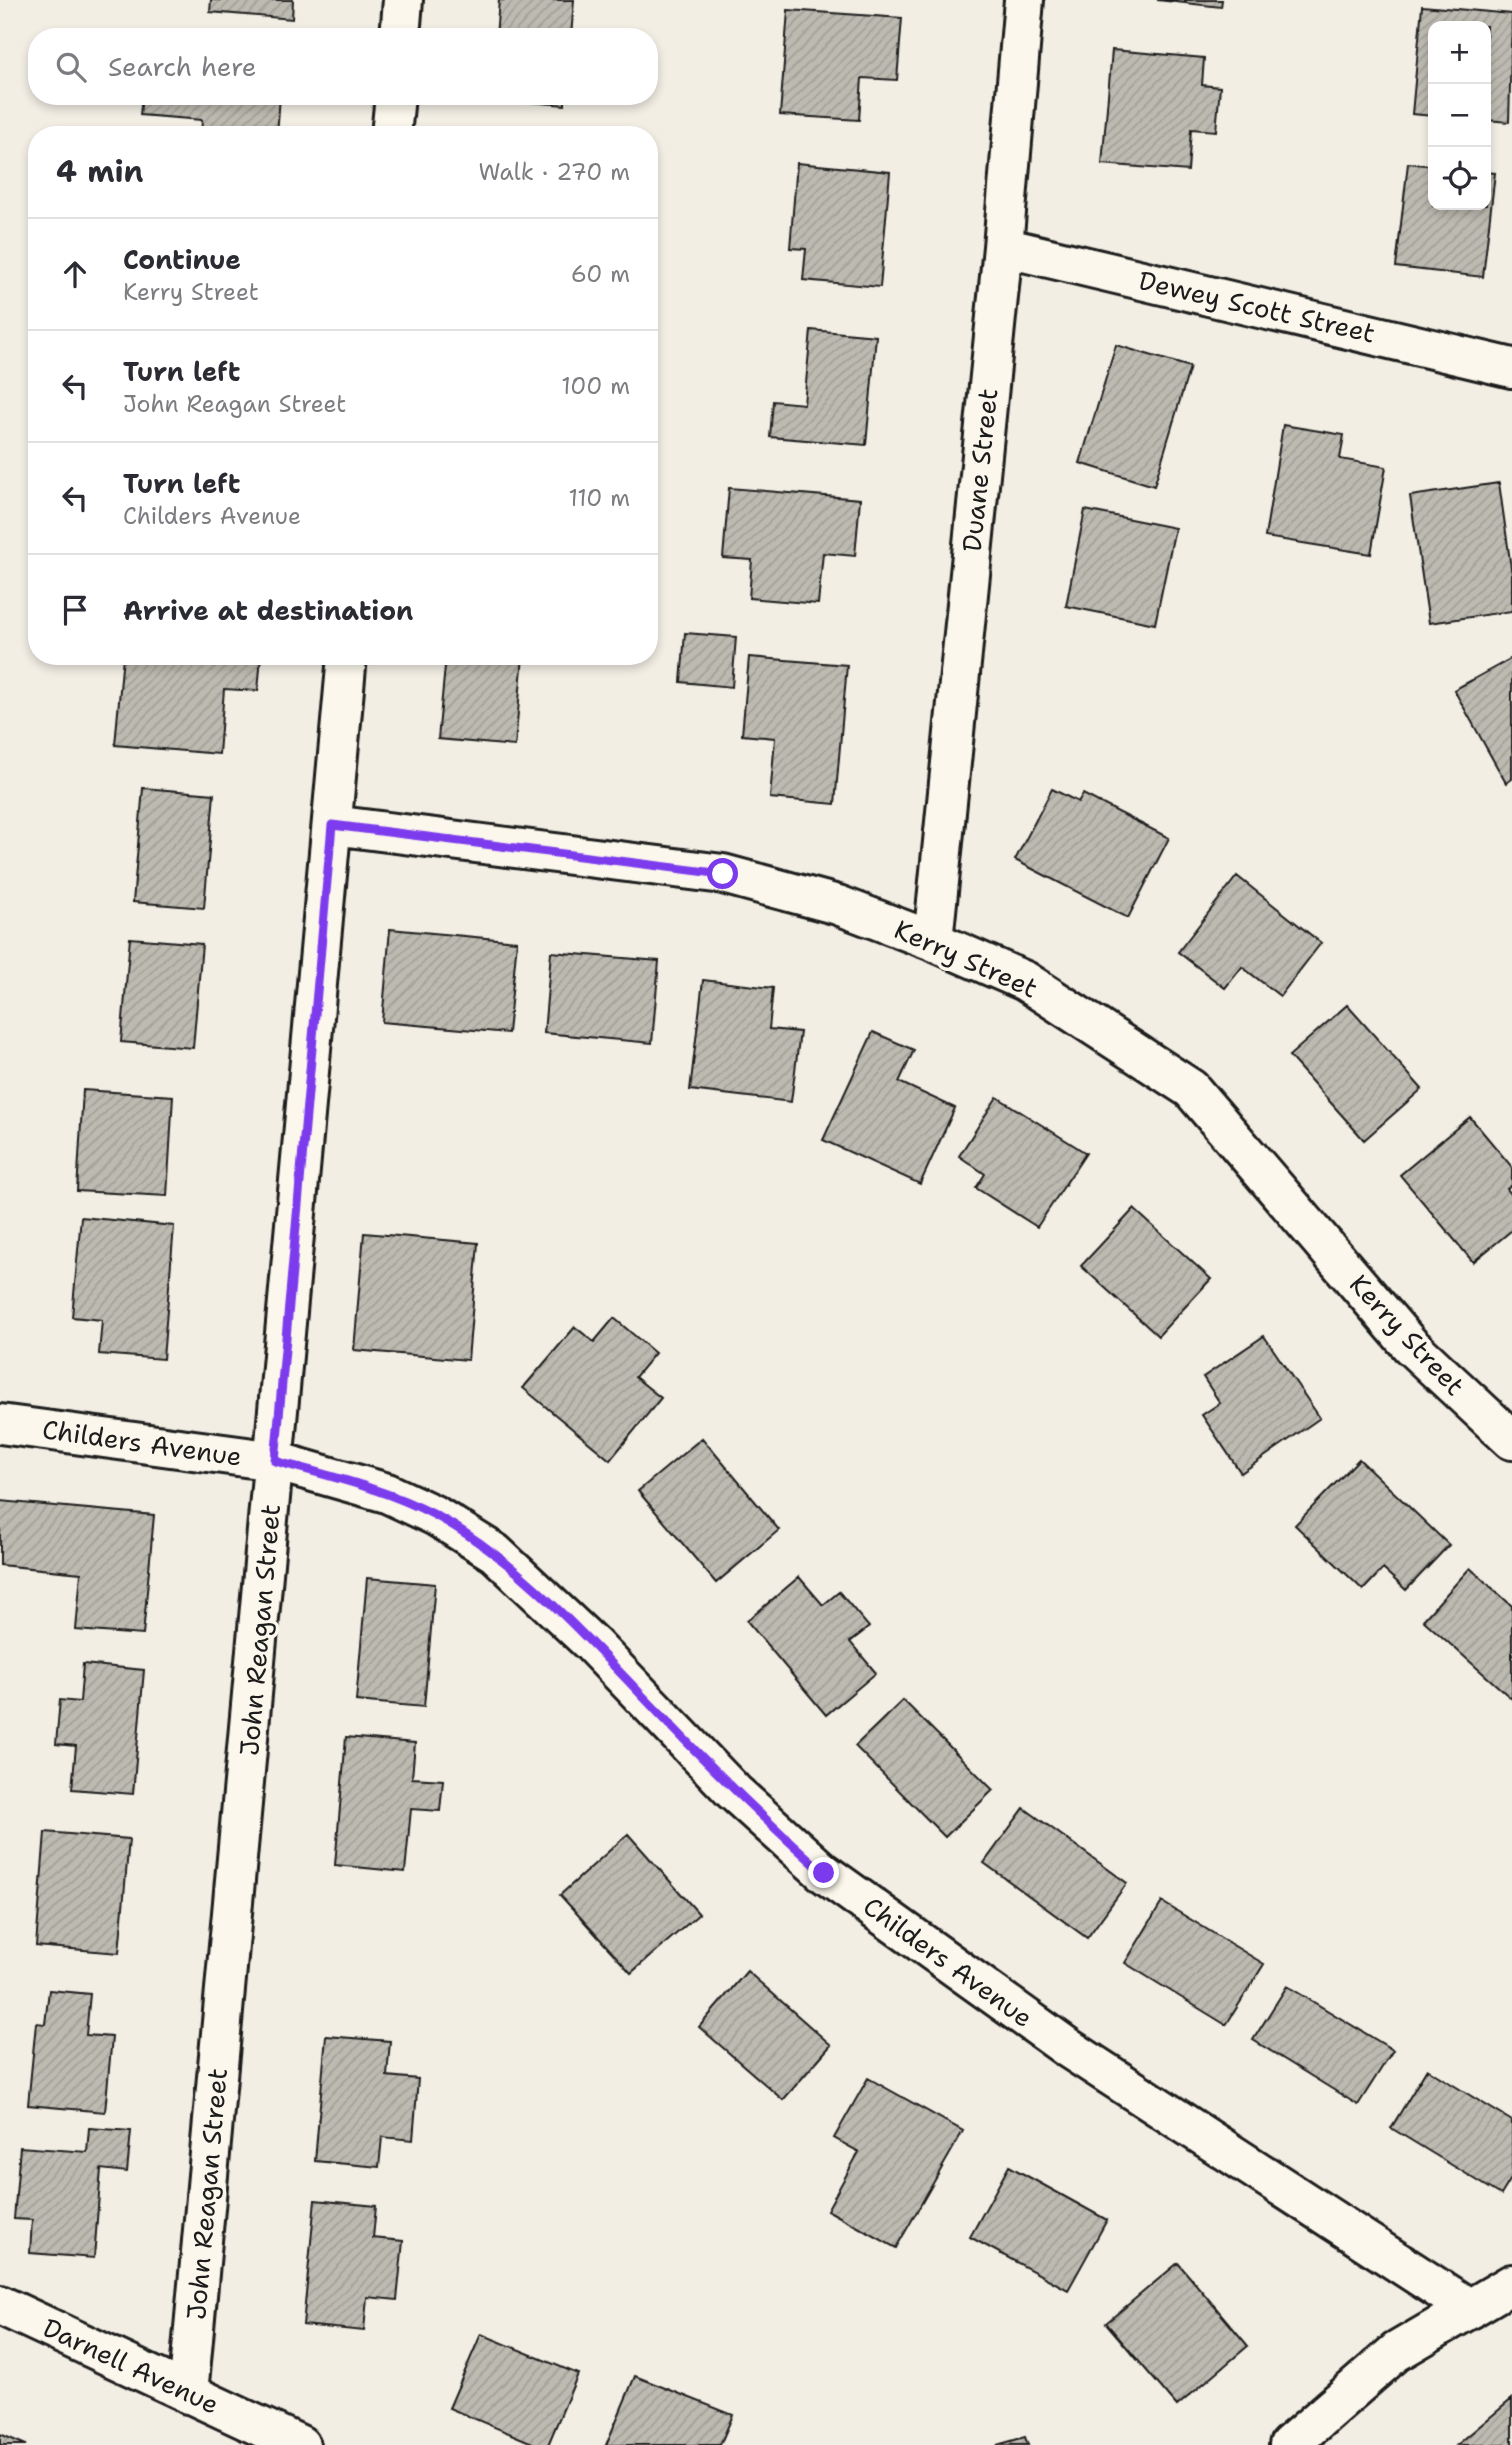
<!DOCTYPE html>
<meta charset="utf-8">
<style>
:root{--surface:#fff;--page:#f7f7f7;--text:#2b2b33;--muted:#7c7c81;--line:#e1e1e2}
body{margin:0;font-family:"Shantell Sans",sans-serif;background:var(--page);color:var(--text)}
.controls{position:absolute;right:21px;top:21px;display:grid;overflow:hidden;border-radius:14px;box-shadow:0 4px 10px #0003}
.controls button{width:63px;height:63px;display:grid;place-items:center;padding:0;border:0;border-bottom:2px solid var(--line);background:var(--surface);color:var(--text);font:35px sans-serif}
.stop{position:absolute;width:21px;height:21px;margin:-16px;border:5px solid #7c3aed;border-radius:50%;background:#fff}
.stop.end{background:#7c3aed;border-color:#fff;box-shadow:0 2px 7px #0008}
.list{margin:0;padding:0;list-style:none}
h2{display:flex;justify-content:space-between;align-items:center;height:91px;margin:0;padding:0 28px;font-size:30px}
h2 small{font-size:23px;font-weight:400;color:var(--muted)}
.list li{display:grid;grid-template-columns:46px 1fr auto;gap:21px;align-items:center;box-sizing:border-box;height:112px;padding:0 28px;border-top:2px solid var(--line)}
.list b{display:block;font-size:26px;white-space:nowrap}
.list p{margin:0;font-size:23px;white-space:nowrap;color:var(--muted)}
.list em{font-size:23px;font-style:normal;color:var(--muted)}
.icon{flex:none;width:38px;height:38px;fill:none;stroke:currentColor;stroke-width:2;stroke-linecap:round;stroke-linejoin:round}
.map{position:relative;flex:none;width:1512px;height:2445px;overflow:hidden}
.search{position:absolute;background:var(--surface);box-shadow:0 4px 10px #0003;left:28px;top:28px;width:630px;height:77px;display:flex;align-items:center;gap:18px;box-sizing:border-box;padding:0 24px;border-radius:28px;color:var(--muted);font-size:26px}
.panel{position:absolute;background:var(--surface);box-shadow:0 4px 10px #0003;left:28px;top:126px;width:630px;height:539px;border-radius:28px}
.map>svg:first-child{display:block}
.building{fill:url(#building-hatch);stroke:#1c1c1c;stroke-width:2}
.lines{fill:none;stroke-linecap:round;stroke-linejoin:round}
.minor-casing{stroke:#1c1c1c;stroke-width:44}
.minor{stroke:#fbf7ec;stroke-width:38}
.route{stroke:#7c3aed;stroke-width:9}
.labels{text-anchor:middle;stroke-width:7;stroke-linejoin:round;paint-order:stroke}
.street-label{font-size:26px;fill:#1c1c1c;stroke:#fbf7ec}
</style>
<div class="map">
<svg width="1512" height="2445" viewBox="0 0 1512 2445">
<defs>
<pattern id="building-hatch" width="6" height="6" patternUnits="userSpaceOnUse" patternTransform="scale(1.75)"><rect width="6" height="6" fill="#bdbab1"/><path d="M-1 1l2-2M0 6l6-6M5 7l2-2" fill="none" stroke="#a29f98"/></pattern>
</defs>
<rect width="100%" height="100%" fill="#f2eee4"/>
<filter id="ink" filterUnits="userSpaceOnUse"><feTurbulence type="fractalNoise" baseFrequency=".0143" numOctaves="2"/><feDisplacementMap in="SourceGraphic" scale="14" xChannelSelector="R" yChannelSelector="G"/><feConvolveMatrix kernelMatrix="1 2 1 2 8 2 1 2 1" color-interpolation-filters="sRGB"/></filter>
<g filter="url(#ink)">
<path class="building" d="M211 0H293L292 19 210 12Z
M499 0H574L571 37H496Z
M1157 0H1222L1221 7Z
M1422 6 1512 14 1509 122 1486 120V26H1433V116L1412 114Z
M788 10 902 18 897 80 862 78 859 120 780 115Z
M1112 50 1204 58 1202 85 1220 87 1216 131 1191 129 1188 171 1102 164Z
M142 96H280L277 135H201L202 120 140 115Z
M491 96H565V105L491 99Z
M797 163 890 172 880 287 803 280 806 249 790 248Z
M1408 163 1433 166V205H1486V172L1495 173 1483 277 1396 267Z
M811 330 876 336 866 445 770 437 773 401 804 404Z
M1116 345 1190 367 1154 486 1080 463Z
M1283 425 1344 435 1340 459 1386 467 1371 554 1265 537Z
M1499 483 1512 575V611L1429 623 1410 496Z
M729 488 860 499 855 556 823 553 818 604 749 598 752 560 723 558Z
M1085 510 1175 528 1155 624 1066 606Z
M685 633 736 637 732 687 681 682Z
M123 656H261L258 691 224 689 219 754 115 745Z
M446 656H523L515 746 438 739Z
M749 657 847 665 835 804 770 798 775 738 742 735Z
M1512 658V779L1506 783 1454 690Z
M143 788 214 794 204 908 133 902Z
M1052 789 1078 802 1083 794 1169 838 1128 918 1015 860Z
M1237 876 1321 943 1280 996 1242 967 1225 988 1178 952Z
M390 929 517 941 508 1033 382 1022Z
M130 938 202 944 193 1048 121 1042Z
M551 952 659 961 652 1043 544 1033Z
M703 980 773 988 769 1029 800 1032 791 1102 690 1090Z
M1347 1005 1422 1089 1364 1140 1289 1056Z
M873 1032 914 1050 899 1082 955 1108 920 1184 823 1140Z
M83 1090 173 1096 167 1196 77 1191Z
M997 1097 1086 1153 1037 1227 976 1188 985 1174 959 1156Z
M1470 1117 1512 1167V1185L1507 1189 1512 1195V1230L1473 1262 1400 1175Z
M1134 1209 1211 1279 1158 1336 1081 1266Z
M81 1217 174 1226 163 1359 99 1354 102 1320 72 1317Z
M364 1233 478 1243 468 1360 354 1350Z
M614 1318 655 1353 635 1377 661 1398 610 1460 523 1388 575 1327 594 1342Z
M1264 1336 1320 1418 1241 1473 1202 1415 1220 1403 1203 1377Z
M702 1438 779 1530 716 1583 638 1491Z
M1359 1459 1449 1545 1406 1590 1383 1569 1363 1590 1295 1525Z
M0 1501 154 1515 143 1635 76 1630 81 1573 0 1565Z
M1470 1568 1512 1606V1699L1423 1620Z
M799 1577 823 1605 839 1592 869 1627 850 1642 876 1673 826 1715 747 1621Z
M367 1578 435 1584 424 1707 356 1701Z
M83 1664 144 1670 133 1794 72 1789 76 1746 56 1744 60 1700 80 1702Z
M903 1700 993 1790 945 1837 855 1746Z
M346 1737 415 1743 412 1778 443 1780 440 1811 411 1809 405 1872 335 1865Z
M1024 1808 1127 1883 1087 1938 984 1863Z
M45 1832 129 1839 119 1953 36 1946Z
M628 1834 699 1914 631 1973 560 1895Z
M1162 1902 1264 1964 1226 2025 1125 1963Z
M747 1971 831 2045 783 2100 699 2027Z
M1287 1986 1393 2050 1358 2105 1253 2040Z
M49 1990 90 1994 86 2035 112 2037 105 2112 28 2105 36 2023 45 2024Z
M326 2036 390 2041 387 2076 418 2079 413 2140 382 2137 379 2167 315 2161Z
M1427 2069 1512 2121V2177L1501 2195 1391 2128Z
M868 2078 963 2131 896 2248 827 2210 859 2152 834 2138Z
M89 2128 131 2131 127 2172 101 2169 94 2258 30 2253 32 2220 14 2219 20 2147 87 2152Z
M1009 2166 1107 2220 1068 2290 970 2237Z
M315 2200 376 2206 373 2238 403 2241 397 2300 367 2297 364 2331 303 2325Z
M1178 2263 1248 2346 1177 2406 1106 2323Z
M481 2334 578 2374 548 2445H537L449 2408Z
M635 2376 733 2415 720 2445H606Z
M1512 2399V2445H1457Z
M0 2434 26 2445H0Z
M1025 2437 1028 2445H997Z"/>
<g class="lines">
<defs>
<path id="minor" d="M400 37 403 0
M391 135 395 96
M1003 247 1512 368
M332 825 723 874 838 905 933 941 1025 981 1191 1089 1410 1345 1512 1440
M933 941 1003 247 1024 0
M0 1424 275 1461 387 1493 436 1516 495 1553 593 1645 734 1792 824 1873 1068 2048 1470 2309
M0 2305 300 2445
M188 2394 347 656
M1289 2445 1396 2352 1512 2284"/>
</defs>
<use href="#minor" class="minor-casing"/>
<use href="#minor" class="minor"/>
</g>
</g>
<g class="lines" filter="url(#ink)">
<path class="route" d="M723 874 332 825 275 1461C329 1476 386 1489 435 1515 519 1560 591 1643 657 1711 711 1768 766 1821 824 1873"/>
</g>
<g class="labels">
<g class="street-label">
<text transform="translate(1257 307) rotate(13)" y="9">Dewey Scott Street</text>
<text transform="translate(980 470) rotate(-84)" y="9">Duane Street</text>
<text transform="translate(966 959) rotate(24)" y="9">Kerry Street</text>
<text transform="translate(1407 1335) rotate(47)" y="9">Kerry Street</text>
<text transform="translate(142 1443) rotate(8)" y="9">Childers Avenue</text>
<text transform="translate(260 1630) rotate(-85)" y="9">John Reagan Street</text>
<text transform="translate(948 1962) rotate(36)" y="9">Childers Avenue</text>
<text transform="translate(207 2194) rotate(-85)" y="9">John Reagan Street</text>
<text transform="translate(131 2366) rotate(25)" y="9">Darnell Avenue</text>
</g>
</g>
</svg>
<div class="controls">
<button>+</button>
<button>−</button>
<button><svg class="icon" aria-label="locate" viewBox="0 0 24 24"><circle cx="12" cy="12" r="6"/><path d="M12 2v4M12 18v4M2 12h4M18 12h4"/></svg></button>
</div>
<div class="stop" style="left:723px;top:874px"></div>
<div class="stop end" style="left:824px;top:1873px"></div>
<div class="search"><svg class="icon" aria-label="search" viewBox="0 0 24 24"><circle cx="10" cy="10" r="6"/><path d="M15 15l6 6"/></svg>Search here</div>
<section class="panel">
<h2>4 min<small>Walk · 270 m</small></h2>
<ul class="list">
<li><svg class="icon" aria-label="ahead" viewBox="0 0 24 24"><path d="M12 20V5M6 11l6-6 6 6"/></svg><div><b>Continue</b><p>Kerry Street</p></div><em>60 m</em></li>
<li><svg class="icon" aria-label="left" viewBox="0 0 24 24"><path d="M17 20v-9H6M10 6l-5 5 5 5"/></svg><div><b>Turn left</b><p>John Reagan Street</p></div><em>100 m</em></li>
<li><svg class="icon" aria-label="left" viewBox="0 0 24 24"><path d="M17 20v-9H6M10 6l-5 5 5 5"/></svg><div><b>Turn left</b><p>Childers Avenue</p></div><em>110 m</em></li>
<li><svg class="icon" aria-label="arrive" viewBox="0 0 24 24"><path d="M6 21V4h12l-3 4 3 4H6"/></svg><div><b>Arrive at destination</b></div></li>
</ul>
</section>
</div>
